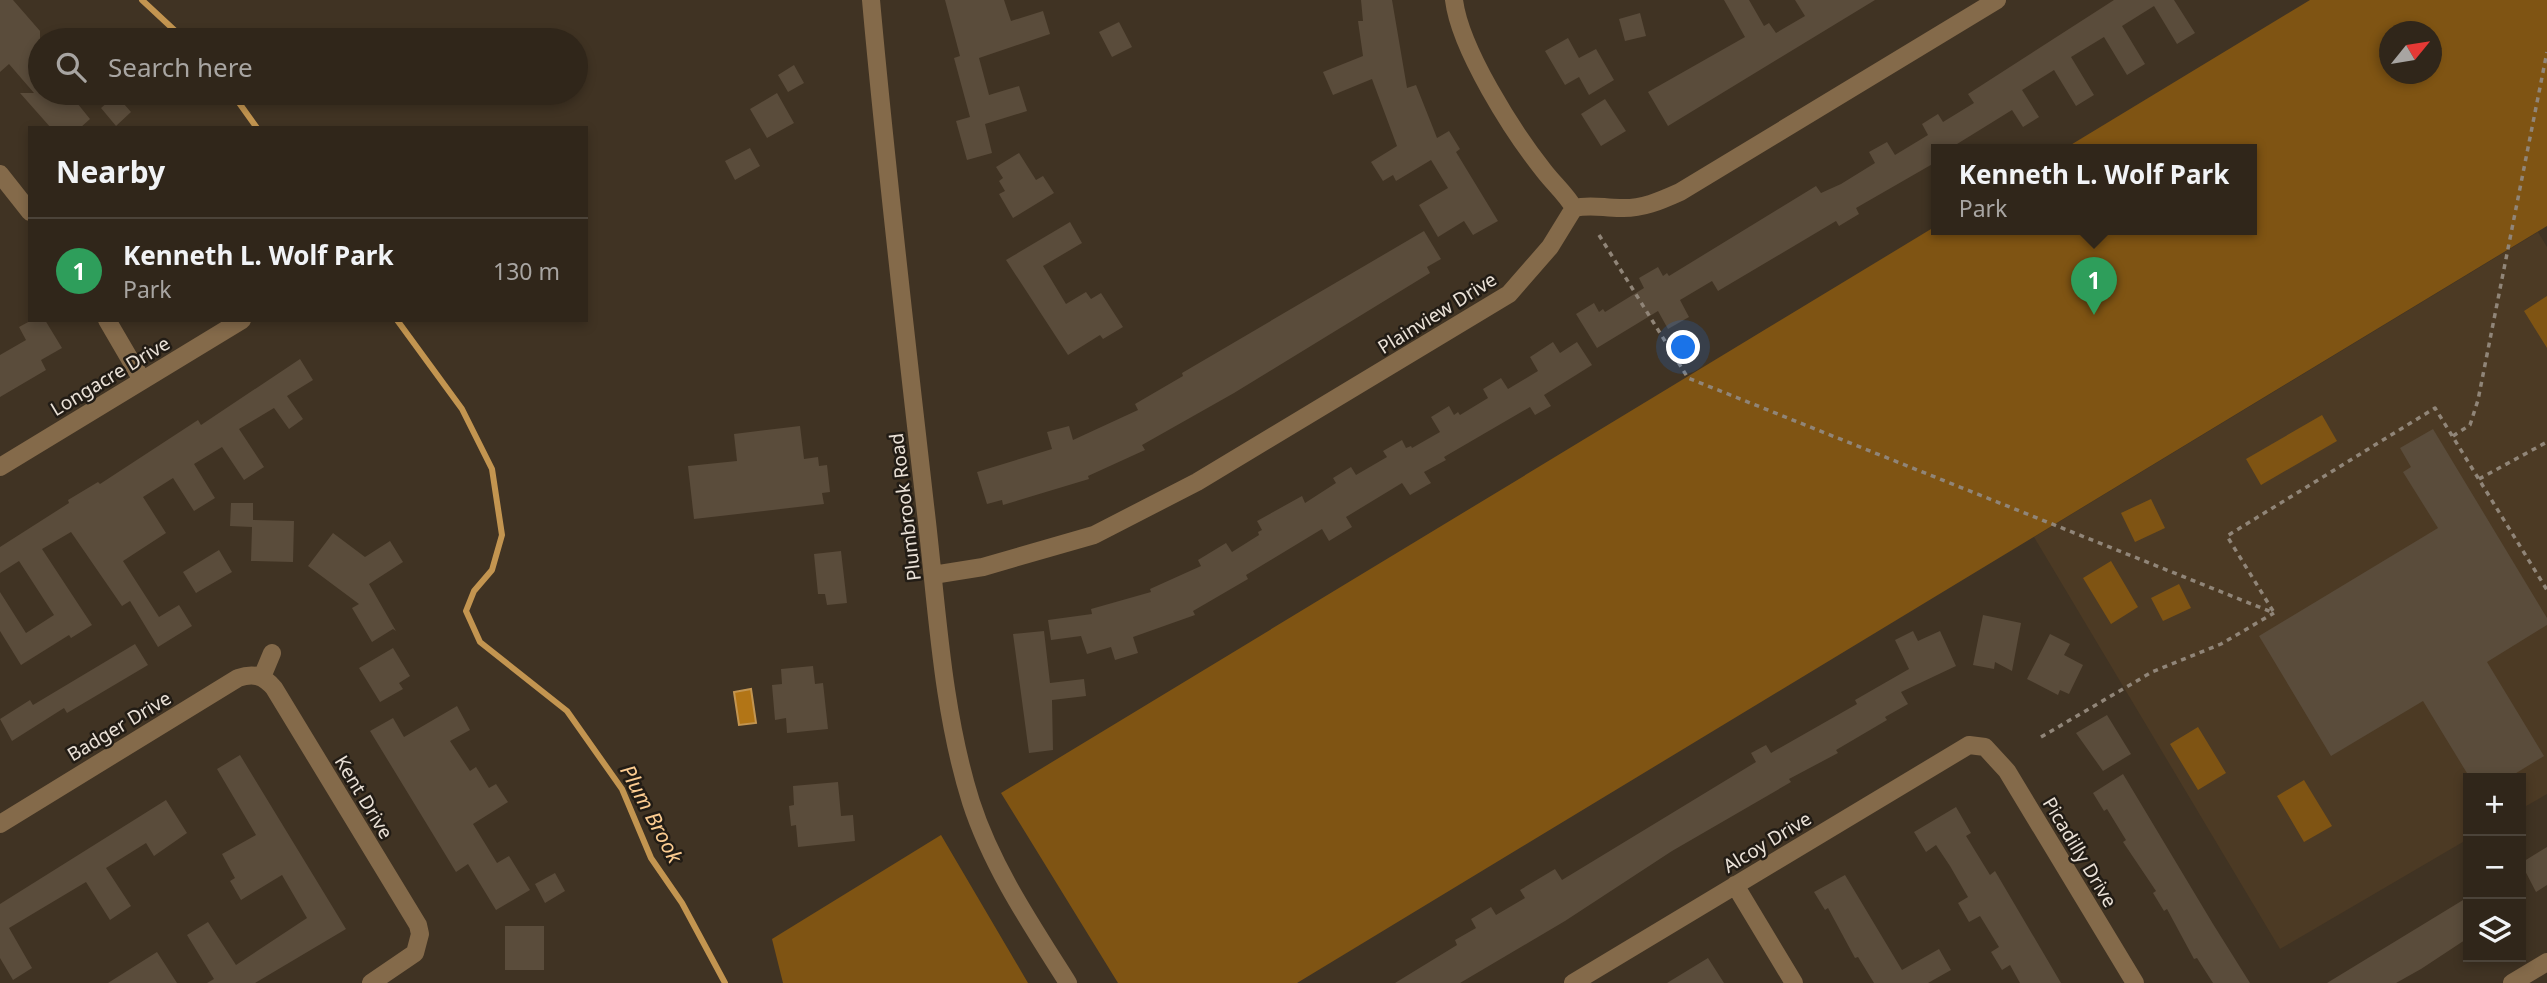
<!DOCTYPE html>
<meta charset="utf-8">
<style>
:root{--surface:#30261a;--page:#3c3227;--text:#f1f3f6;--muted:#a8a5a2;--line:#4b4339;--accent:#95b2f1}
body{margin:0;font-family:"Noto Sans",sans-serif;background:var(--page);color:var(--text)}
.controls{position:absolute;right:21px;bottom:21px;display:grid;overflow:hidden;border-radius:0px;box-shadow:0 4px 10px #0003}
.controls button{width:63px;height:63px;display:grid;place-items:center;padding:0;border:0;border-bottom:2px solid var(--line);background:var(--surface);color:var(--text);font:35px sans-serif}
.compass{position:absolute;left:2379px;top:21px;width:63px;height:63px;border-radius:50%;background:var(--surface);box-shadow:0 4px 10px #0003;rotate:60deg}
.you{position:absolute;left:1684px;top:348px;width:24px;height:24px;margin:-18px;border:5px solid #fff;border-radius:50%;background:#1a73e8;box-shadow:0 0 0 10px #1a73e833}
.badge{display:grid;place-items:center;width:46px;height:46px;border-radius:50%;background:var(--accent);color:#fff;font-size:23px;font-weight:700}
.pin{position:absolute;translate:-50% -58px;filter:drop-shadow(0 2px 4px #0008)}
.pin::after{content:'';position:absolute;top:37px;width:24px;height:21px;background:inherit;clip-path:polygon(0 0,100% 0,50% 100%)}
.popup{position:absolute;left:1931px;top:144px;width:326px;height:91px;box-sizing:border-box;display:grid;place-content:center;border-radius:0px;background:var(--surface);filter:drop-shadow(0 2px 5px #0005);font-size:23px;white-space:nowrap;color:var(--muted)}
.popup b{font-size:26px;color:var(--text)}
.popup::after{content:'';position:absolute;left:50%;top:100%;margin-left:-14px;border:14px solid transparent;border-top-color:var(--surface)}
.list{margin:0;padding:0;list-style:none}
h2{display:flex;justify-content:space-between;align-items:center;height:91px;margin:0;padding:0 28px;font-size:30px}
h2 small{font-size:23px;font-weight:400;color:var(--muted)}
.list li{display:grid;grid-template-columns:46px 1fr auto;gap:21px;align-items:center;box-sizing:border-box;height:105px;padding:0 28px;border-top:2px solid var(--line)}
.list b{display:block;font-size:26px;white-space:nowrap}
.list p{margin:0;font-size:23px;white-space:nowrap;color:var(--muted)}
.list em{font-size:23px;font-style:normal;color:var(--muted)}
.icon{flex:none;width:38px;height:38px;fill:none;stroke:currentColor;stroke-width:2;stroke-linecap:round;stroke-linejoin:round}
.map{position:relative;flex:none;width:2547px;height:983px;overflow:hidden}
.search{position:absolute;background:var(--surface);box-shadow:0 4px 10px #0003;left:28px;top:28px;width:560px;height:77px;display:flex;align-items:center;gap:18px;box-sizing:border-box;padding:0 24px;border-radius:38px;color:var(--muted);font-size:26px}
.panel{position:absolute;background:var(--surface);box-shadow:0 4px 10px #0003;left:28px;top:126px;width:560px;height:196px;border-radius:0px}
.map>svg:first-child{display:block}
.built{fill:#4c3a24}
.green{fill:#7f5413;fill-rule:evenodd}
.water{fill:#b27516;stroke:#c39550;stroke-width:2}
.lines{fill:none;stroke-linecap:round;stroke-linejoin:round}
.stream{stroke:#c39550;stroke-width:6}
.building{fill:#5a4c3b}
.path{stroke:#908578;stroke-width:3.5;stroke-dasharray:5 5;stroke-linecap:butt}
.minor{stroke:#846a4a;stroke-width:18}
.labels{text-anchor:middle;stroke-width:5;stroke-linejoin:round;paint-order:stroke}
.street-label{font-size:19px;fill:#eae1d7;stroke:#221c15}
.water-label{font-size:21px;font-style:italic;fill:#fccc91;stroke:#221c15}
</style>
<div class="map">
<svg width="2547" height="983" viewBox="0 0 2547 983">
<rect width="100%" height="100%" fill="#403323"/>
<path class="built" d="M2538 232 2547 247V794L2521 809V778H2468V839L2280 949 2034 537Z"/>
<path class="green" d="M2310 0H2547V226L1297 983H1118L1001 793 1936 226 1937 229H2252V149H2064ZM2390 32H2432V74H2390Z
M2547 296V348L2524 311Z
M2322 415 2337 441 2261 485 2246 459Z
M2151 499 2165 528 2135 542 2121 513Z
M2111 561 2138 607 2111 624 2083 578Z
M2179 584 2191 608 2163 621 2151 598Z
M2198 727 2226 773 2198 790 2170 744Z
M2304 780 2332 826 2304 842 2277 796Z
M941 835 1028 983H783L772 939Z"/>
<path class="water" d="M751 689 756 723 739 725 734 692Z"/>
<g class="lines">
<path class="stream" d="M142 0 185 40
M232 93 257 128
M397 320 462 409 492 469 502 535 492 570 474 591 466 611 480 642 567 711 622 789 651 858 682 903 725 983"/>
</g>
<path class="building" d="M0 0H13L40 31V93H69L90 119 80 128H51L20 93H34L9 64 0 72Z
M945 0H1004L1011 21 1043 11 1050 34 979 58 989 95 1019 86 1027 111 985 124 992 153 967 160 956 121 970 117 954 58 960 56Z
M1361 0H1392L1407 88 1416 85 1437 138 1449 131 1460 149 1456 152 1498 221 1473 235 1464 221 1438 237 1419 205 1448 188 1431 160 1396 181 1393 175 1383 181 1371 162 1397 146 1372 79 1333 95 1323 72 1363 56 1358 21H1363Z
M1724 0H1749L1764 26 1769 23 1776 33 1805 16 1795 0H1875L1668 126 1648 92 1745 37Z
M2114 0H2174L2195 33 2177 44 2154 6 2122 26 2145 64 2127 75 2104 37 2071 57 2094 95 2076 106 2054 70 2022 90 2039 117 2023 127 2012 110 1949 149H1936V162L1856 208 1859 214 1839 226 1836 221 1718 291 1712 281 1680 300 1689 317 1668 329 1658 311 1597 348 1576 314 1594 303 1599 312 1603 309 1605 312 1644 288 1639 278 1658 267 1663 276 1667 273 1669 276 1816 186 1821 193 1841 184 1875 163 1869 152 1887 142 1895 155 1928 135 1922 124 1938 114 1943 122 1974 103 1968 94Z
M1640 13 1646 36 1625 41 1619 19Z
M1119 22 1132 47 1112 57 1099 32Z
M1568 38 1579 58 1596 49 1614 80 1589 95 1579 77 1565 85 1545 51Z
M794 65 804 83 788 92 778 75Z
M777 93 794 123 767 138 750 109Z
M116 95 131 112 116 126 101 108Z
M1605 99 1626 131 1601 146 1581 114Z
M750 148 760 166 735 180 725 161Z
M1019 153 1036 180 1043 176 1054 193 1013 218 999 194 1005 191 999 181 1003 178 996 167Z
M1070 222 1082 243 1043 266 1066 304 1086 292 1091 299 1101 293 1123 327 1103 339 1100 335 1068 355 1006 260Z
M1424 231 1441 259 1427 267 1430 273 1234 393 1142 445 1145 450 1088 476 1089 479 1003 505 1002 500 987 504 977 472 1052 449 1047 432 1069 426 1073 440 1138 410 1135 404 1183 376 1182 373Z
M32 320H45L62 348 41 360 46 370 0 397V355L26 340 19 327Z
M1553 342 1560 353 1577 342 1592 365 1544 395 1551 406 1535 415 1530 407 1444 457 1446 460 1424 472 1431 483 1410 495 1402 483 1346 517 1352 527 1329 541 1322 529 1246 575 1248 579 1193 611 1195 615 1133 637 1138 653 1115 660 1111 647 1087 654 1081 636 1051 640 1048 620 1092 614 1091 609 1151 592 1150 589 1201 566 1198 560 1226 543 1232 552 1259 535 1258 532 1262 530 1257 521 1302 496 1305 503 1336 483 1333 478 1351 467 1356 475 1387 457 1383 451 1402 440 1406 448 1411 446 1412 448 1440 432 1431 417 1449 406 1454 415 1458 412 1460 415 1488 398 1483 389 1501 378 1508 389 1538 371 1530 357Z
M300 359 313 380 287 396 303 419 289 429 274 408 239 429 264 467 244 480 222 447 194 464 215 498 194 511 173 478 143 497 166 533 123 561 159 617 179 605 192 626 158 647 130 601 122 606 71 532 42 549 92 625 71 638 69 635 21 665 0 631V592L26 633 54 615 19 561 0 573V547L69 503 68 500 98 482 100 484 198 420 201 425Z
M800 426 804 459 818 457 819 466 827 465 830 492 822 493 824 504 694 519 688 466 737 461 734 434Z
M2433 429 2547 618V625L2487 662 2544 756 2508 778H2470L2423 701 2331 756 2259 636 2438 528 2403 472 2411 467 2400 448Z
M231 503H253V520L294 521 293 562 251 561 252 527 230 526Z
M333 533 365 557 390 541 403 562 369 584 396 631 393 629 372 642 352 608 359 604 308 566Z
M219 550 232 572 196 593 183 572Z
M841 551 847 603 827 605 825 594H818L814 554Z
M1983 615 2021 623 2012 671 1995 662 1994 669 1973 665Z
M1044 631 1050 683 1084 679 1086 696 1052 700 1053 750 1029 753 1013 634Z
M1913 631 1918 641 1940 631 1956 666 1901 692 1908 704 1885 717 1887 720 1836 750 1838 753 1789 779 1791 782 1672 851 1565 921 1460 983H1395L1457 945 1455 940 1476 928 1471 919 1491 907 1496 915 1525 898 1520 890 1555 869 1562 880 1756 762 1751 753 1766 745 1771 753 1857 704 1855 700 1909 669 1895 640Z
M2050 634 2070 644 2064 655 2083 665 2069 694 2060 690 2058 695 2027 679Z
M135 644 148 665 67 713 64 708 12 741 0 719 30 700 33 705Z
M393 648 410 676 399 683 403 689 380 702 359 668Z
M813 666 815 684 823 683 828 729 787 733 786 718 775 720 772 685 782 684 781 669Z
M457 706 470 730 450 741 470 771 476 767 489 788 496 784 508 802 473 824 497 863 509 856 530 890 496 910 468 864 456 872 370 731 393 718 404 737Z
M2107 715 2131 754 2103 771 2076 733Z
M240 755 346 929 255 983H207L214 979 187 935 208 922 236 965 307 918 282 875 241 900 230 881 235 878 222 854 256 835 217 769Z
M2123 774 2213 924 2250 983H2213L2197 958 2194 959 2167 909 2164 911 2153 893 2156 891 2123 842 2126 840 2107 809 2104 811 2093 793Z
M838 782 841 816 853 815 855 841 798 847 796 825 791 826 789 806 794 805 793 786Z
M166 800 187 833 154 856 146 843 106 868 131 906 110 920 86 882 9 928 32 968 13 980 0 958V904Z
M1956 807 1971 833 1966 836 1990 875 1995 871 2061 983H2020L2010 965 2002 970 1991 952 1999 947 1980 916 1969 922 1958 903 1968 897 1950 866 1936 845 1926 852 1914 832Z
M2547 847V885L2536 892 2521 863Z
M555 873 565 891 545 903 535 884Z
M1845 875 1902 970 1939 949 1951 970 1928 983H1874L1858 957 1855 958 1828 908 1825 910 1814 892Z
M2468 897V938L2421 969 2396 983H2327Z
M505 926H544V970H505Z
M157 952 177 983H108Z
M1708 958 1724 983H1667Z"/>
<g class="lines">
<path class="path" d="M1599 235 1688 378 2274 613
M2453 436 2470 425 2478 400 2547 52
M2479 479 2547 442
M2273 611 2227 536 2435 408 2547 590
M2041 737 2152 672 2221 644 2274 613"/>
<path class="minor" d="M871 0C886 168 906 337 925 505 937 603 941 707 971 802 992 867 1032 926 1068 983
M1454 0C1460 49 1513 132 1544 171 1554 184 1566 194 1574 208
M0 174 30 212
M107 320 142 380
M0 467 242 320
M933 575 983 567 1094 535 1197 482 1509 294 1550 247 1574 208C1591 204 1603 208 1620 208 1642 209 1660 201 1680 192L1997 0
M262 677 272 653
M0 824 238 678C253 673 263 675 274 688L418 925 420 934 415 953 371 983
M1735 885 1794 983
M1573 983 1969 745 1985 747 2007 771 2135 983
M2512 983 2547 962"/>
</g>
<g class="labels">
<g class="street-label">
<text transform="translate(1437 313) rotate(-32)" y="7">Plainview Drive</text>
<text transform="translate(110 376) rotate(-31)" y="7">Longacre Drive</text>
<text transform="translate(905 507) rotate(-97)" y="7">Plumbrook Road</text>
<text transform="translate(119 726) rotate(-31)" y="7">Badger Drive</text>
<text transform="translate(364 797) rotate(59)" y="7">Kent Drive</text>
<text transform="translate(1767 842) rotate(-31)" y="7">Alcoy Drive</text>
<text transform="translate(2080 852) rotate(59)" y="7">Picadilly Drive</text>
</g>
<g class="water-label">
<text transform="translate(651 814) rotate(62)" y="7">Plum Brook</text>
</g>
</g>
</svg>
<div class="controls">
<button>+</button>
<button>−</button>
<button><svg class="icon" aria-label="layers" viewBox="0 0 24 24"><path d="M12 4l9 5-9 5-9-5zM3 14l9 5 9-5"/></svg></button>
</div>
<svg class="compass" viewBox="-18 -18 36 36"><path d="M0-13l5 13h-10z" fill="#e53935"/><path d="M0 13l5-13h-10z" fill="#a8a5a2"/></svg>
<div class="you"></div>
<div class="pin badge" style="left:2094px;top:315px;background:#2e9e5b">1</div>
<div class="popup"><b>Kenneth L. Wolf Park</b>Park</div>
<div class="search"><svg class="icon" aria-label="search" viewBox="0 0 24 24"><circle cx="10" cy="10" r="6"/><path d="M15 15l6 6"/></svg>Search here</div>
<section class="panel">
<h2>Nearby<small></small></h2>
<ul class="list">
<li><span class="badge" style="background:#2e9e5b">1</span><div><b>Kenneth L. Wolf Park</b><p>Park</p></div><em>130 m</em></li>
</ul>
</section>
</div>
